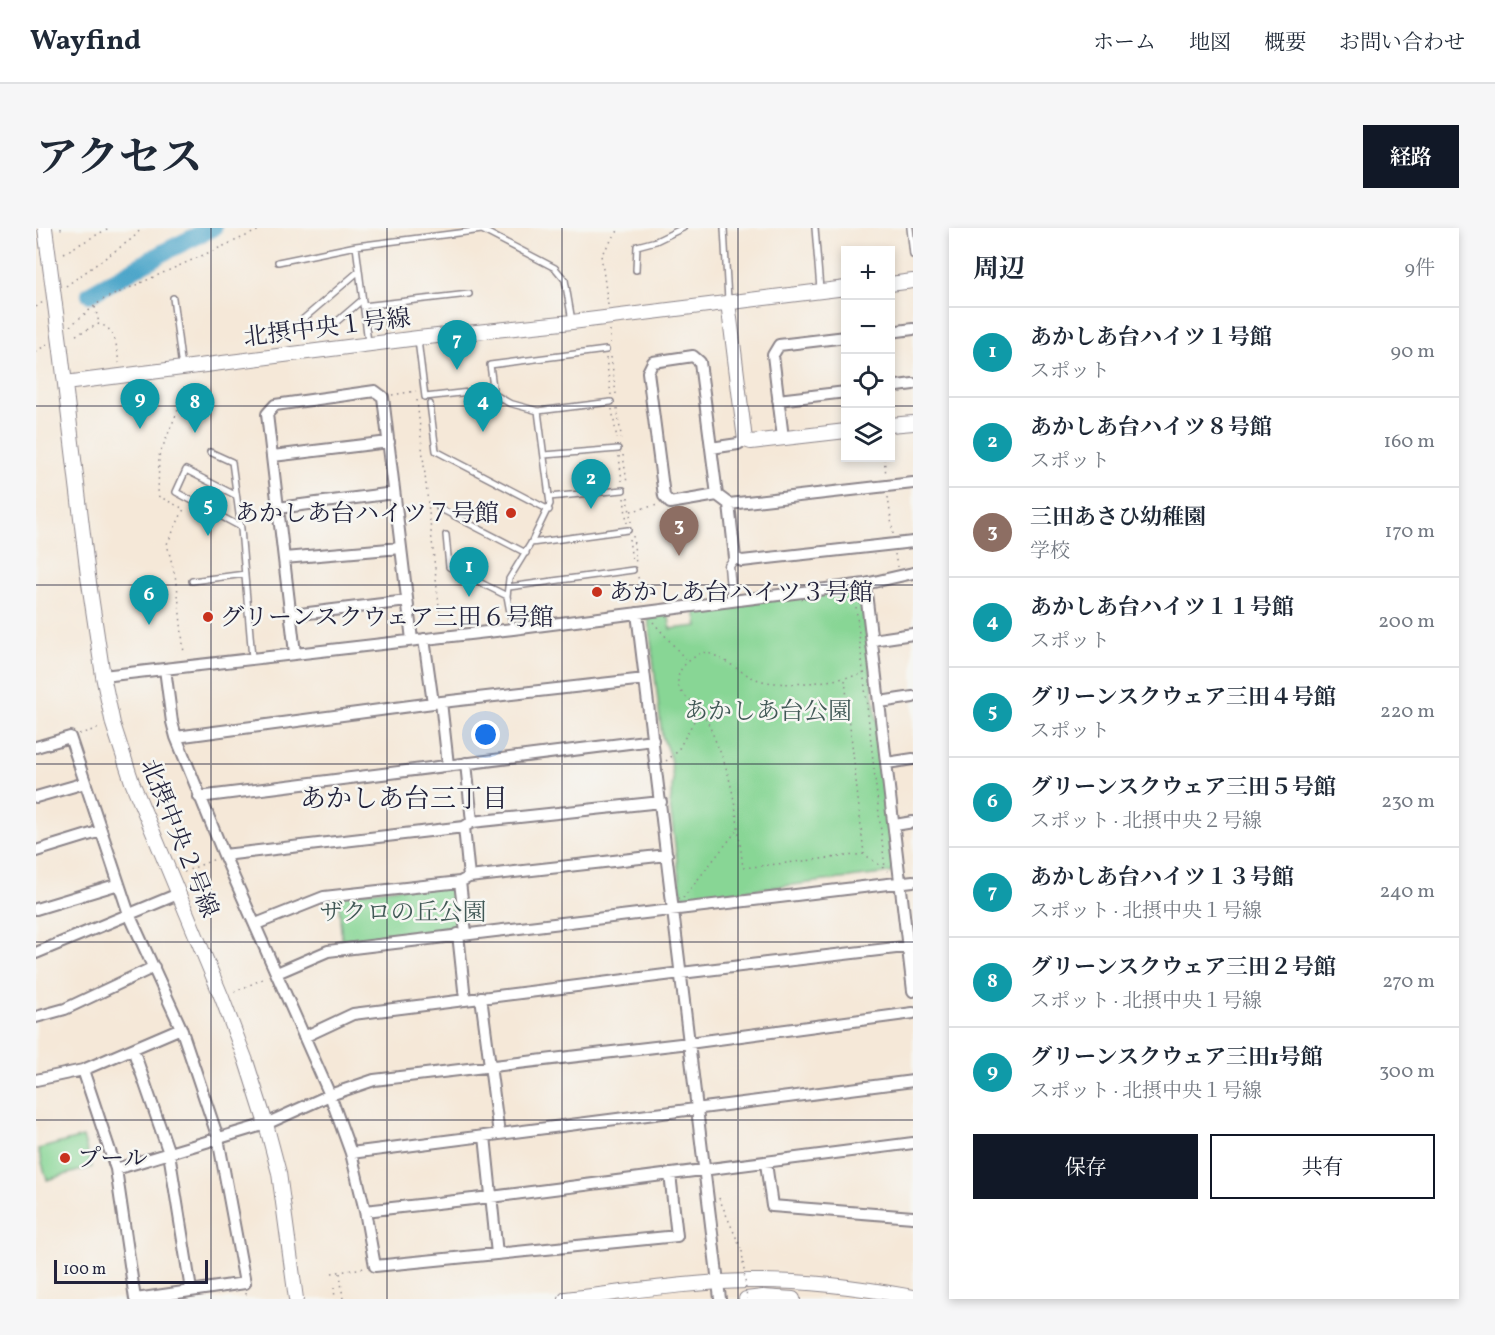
<!DOCTYPE html>
<html lang="ja">
<meta charset="utf-8">
<style>
:root{--surface:#fff;--page:#f6f6f7;--text:#1f2937;--muted:#747a83;--line:#e0e1e3;--accent:#111827}
body{margin:0;font-family:Vollkorn,"Noto Serif JP",serif;background:var(--page);color:var(--text)}
.controls{position:absolute;right:18px;top:18px;display:grid;overflow:hidden;border-radius:0px;box-shadow:0 3px 9px #0003}
.controls button{width:54px;height:54px;display:grid;place-items:center;padding:0;border:0;border-bottom:2px solid var(--line);background:var(--surface);color:var(--text);font:30px sans-serif}
.scale{position:absolute;left:18px;bottom:15px;width:154px;box-sizing:border-box;padding-left:6px;border:3px solid #22223b;border-top:0;font-size:16px;line-height:21px;white-space:nowrap;color:#22223b;-webkit-text-stroke:4px #f6f6f2;paint-order:stroke}
.you{position:absolute;left:450px;top:507px;width:21px;height:21px;margin:-15px;border:4px solid #fff;border-radius:50%;background:#1a73e8;box-shadow:0 0 0 9px #1a73e833}
.badge{display:grid;place-items:center;width:39px;height:39px;border-radius:50%;background:var(--accent);color:#fff;font-size:20px;font-weight:700}
.pin{position:absolute;translate:-50% -50px;filter:drop-shadow(0 2px 3px #0008)}
.pin::after{content:'';position:absolute;top:32px;width:21px;height:18px;background:inherit;clip-path:polygon(0 0,100% 0,50% 100%)}
.list{margin:0;padding:0;list-style:none}
h2{display:flex;justify-content:space-between;align-items:center;height:78px;margin:0;padding:0 24px;font-size:26px}
h2 small{font-size:20px;font-weight:400;color:var(--muted)}
.list li{display:grid;grid-template-columns:39px 1fr auto;gap:18px;align-items:center;box-sizing:border-box;height:90px;padding:0 24px;border-top:2px solid var(--line)}
.list b{display:block;font-size:22px;white-space:nowrap}
.list p{margin:0;font-size:20px;white-space:nowrap;color:var(--muted)}
.list em{font-size:20px;font-style:normal;color:var(--muted)}
.actions{display:flex;gap:12px;padding:18px 24px}
.actions a{flex:1;padding:14px 0;border:2px solid var(--accent);border-radius:0px;text-align:center;font-size:21px;color:var(--accent)}
.actions .main{background:var(--accent);color:#fff}
.icon{flex:none;width:33px;height:33px;fill:none;stroke:currentColor;stroke-width:2;stroke-linecap:round;stroke-linejoin:round}
.map{position:relative;flex:none;width:877px;height:1071px;overflow:hidden;border-radius:0px}
header{display:flex;align-items:center;gap:36px;box-sizing:border-box;height:84px;padding:0 30px;background:var(--surface);border-bottom:2px solid var(--line)}
header strong{font-size:28px}
nav{display:flex;gap:33px;margin-inline-start:auto;font-size:21px}
.intro{display:flex;align-items:center;justify-content:space-between;box-sizing:border-box;height:144px;padding:0 36px}
h1{margin:0;font-size:42px}
.button{padding:15px 27px;border-radius:0px;background:var(--accent);color:#fff;font-size:21px;font-weight:700}
main{display:flex;gap:36px;padding:0 36px}
aside{flex:1;background:var(--surface);border-radius:0px;box-shadow:0 3px 9px #0003}
.map>svg:first-child{display:block}
.green{fill:#88d695;stroke:#557c68;stroke-width:1.5}
.lines{fill:none;stroke-linecap:round;stroke-linejoin:round}
.river{stroke:#4ba5c9;stroke-width:18}
.service-casing{stroke:#8c858a;stroke-width:8}
.pedestrian-casing{stroke:#8c858a;stroke-width:11}
.minor-casing{stroke:#8c858a;stroke-width:14}
.tertiary-casing{stroke:#8c858a;stroke-width:16}
.path{stroke:#8c858a;stroke-width:1.5;stroke-dasharray:1.5 4.5;stroke-linecap:butt}
.service{stroke:#fff;stroke-width:5}
.pedestrian{stroke:#fff;stroke-width:8}
.minor{stroke:#fff;stroke-width:10}
.tertiary{stroke:#fff;stroke-width:14}
.tertiary-bridge-casing{stroke:#8c858a;stroke-width:16;stroke-linecap:butt}
.path-bridge{stroke:#8c858a;stroke-width:1.5;stroke-dasharray:1.5 4.5;stroke-linecap:butt}
.tertiary-bridge{stroke:#fff;stroke-width:14}
.grid{fill:none;stroke:#22223b;stroke-width:1.5;stroke-opacity:0.55}
.poi-dot{fill:#c8321e;stroke:#f6f6f2;stroke-width:2}
.labels{text-anchor:middle;stroke-width:5;stroke-linejoin:round;paint-order:stroke}
.street-label{font-size:24px;fill:#22223b;stroke:#f6f6f2}
.poi-label{font-size:24px;fill:#22223b;stroke:#f6f6f2;text-anchor:start}
.park-label{font-size:24px;fill:#415856;stroke:#f6f6f2}
.neighbourhood-label{font-size:26px;fill:#22223b;stroke:#f6f6f2}
</style>
<header>
<strong>Wayfind</strong>
<nav><a>ホーム</a><a>地図</a><a>概要</a><a>お問い合わせ</a></nav>
</header>
<div class="intro"><h1>アクセス</h1><a class="button">経路</a></div>
<main>
<div class="map">
<svg width="877" height="1071" viewBox="0 0 877 1071">
<rect width="100%" height="100%" fill="#f6f6f2"/>
<filter id="ink" filterUnits="userSpaceOnUse"><feTurbulence type="fractalNoise" baseFrequency=".0167" numOctaves="2"/><feDisplacementMap in="SourceGraphic" scale="12" xChannelSelector="R" yChannelSelector="G"/><feConvolveMatrix kernelMatrix="1 2 1 2 8 2 1 2 1" color-interpolation-filters="sRGB"/></filter>
<filter id="wash" filterUnits="userSpaceOnUse"><feTurbulence type="fractalNoise" baseFrequency=".008" numOctaves="4" result="noise"/><feDisplacementMap in="SourceGraphic" scale="24" xChannelSelector="R" yChannelSelector="G"/><feGaussianBlur stdDeviation="1.35" result="paint"/><feColorMatrix in="noise" values="0 0 0 0 0 0 0 0 0 0 0 0 0 0 0 0 0 1.4 0 .05"/><feComposite in="paint" operator="in"/></filter>
<g filter="url(#wash)">
<rect width="100%" height="100%" fill="#f5e8d8"/>
<path class="green" d="M820 361 826 366 858 641 854 645 650 670 645 665 634 577 637 552 634 529 626 508 612 388 633 385 634 401 662 398 659 382Z
M412 654 420 661 423 694 415 703 306 715 302 667Z
M47 909 56 939 11 952 2 921Z"/>
<g class="lines">
<path class="river" d="M54 66 130 23 177 0"/>
</g>
</g>
<g filter="url(#ink)">
<g class="lines">
<defs>
<path id="service" d="M688 0 692 72
M779 0 784 61
M874 0 877 27
M320 18 332 114
M242 34 320 18 446 2 519 40 529 52 536 93
M600 42 601 18 620 13 647 0
M137 70 146 140
M327 78 433 66
M266 92 323 43
M298 96 326 72
M382 112 389 169 451 162 473 175 502 183 514 276 495 315 473 351 471 368 477 401
M458 166 454 137 570 122
M394 176 400 223 513 282
M502 183 575 174
M174 224 196 234 205 301 216 430
M508 227 582 221
M199 267 150 242 140 264 203 298
M513 269 587 262
M403 280 490 325
M410 307 413 339 471 368
M495 315 592 302
M156 353 209 346
M473 359 597 342"/>
<path id="pedestrian" d="M696 372 693 338 699 330"/>
<path id="minor" d="M854 104 877 101
M854 159 877 156
M742 172 810 164
M747 210 737 127 743 117 810 109
M675 220 702 216 709 212
M237 228 353 214
M877 255 693 276 699 330 706 333 877 314
M681 267 664 134 657 128 617 134 612 144 628 268 634 275 681 267 693 276
M242 280 358 265
M248 330 365 320
M829 356 877 763
M601 385 684 1071
M256 387 371 373
M388 411 397 475
M836 412 877 406
M259 425 231 186 239 177 339 163 347 169 376 412
M129 441 136 494 140 509 188 627 294 867 315 925 329 983 339 1038 641 1008 634 946
M67 448 477 401 829 356 877 345
M405 474 412 537
M844 474 877 469
M140 509 397 475 609 451
M0 519 34 509 93 686 145 800 182 910 209 1055 100 1071
M430 535 436 594
M851 535 877 531
M0 569 49 555
M163 569 617 512
M859 597 877 594
M428 599 433 649
M0 623 65 603
M188 627 428 599 436 594 625 574
M424 654 430 705
M0 681 83 656
M220 696 288 669 424 654 433 649 631 627
M422 706 429 771
M0 725 142 666
M241 745 292 723 877 653
M445 769 463 906
M0 789 29 781 118 739
M268 809 317 786 645 745 877 718
M97 821 133 925 155 1062
M47 842 80 941 99 1071
M0 852 47 842 145 800
M449 908 461 1026
M315 925 877 853
M730 935 736 978 877 989
M80 941 230 896 294 867 338 852 653 815 877 785
M329 983 455 969 877 915"/>
<path id="tertiary" d="M854 56 877 53
M692 74 709 212 715 214 810 203
M25 123 52 348 67 448 77 496 96 554 186 770 210 833 230 896 243 945 260 1071
M29 155 382 110 536 94 810 60
M854 197 877 195
M530 1071C590 1064 652 1054 713 1053 768 1052 823 1059 877 1069
M710 1071 727 1069 757 1071"/>
</defs>
<use href="#service" class="service-casing"/>
<use href="#pedestrian" class="pedestrian-casing"/>
<use href="#minor" class="minor-casing"/>
<use href="#tertiary" class="tertiary-casing"/>
<path class="path" d="M25 0V2
M28 25 73 0
M30 58 97 10 106 0
M572 77 565 27 584 0
M0 79 7 74
M59 79 63 95
M34 98 66 72 228 0
M574 102V115
M40 107 63 96C81 101 80 118 83 135
M0 124 11 116
M575 129 580 166
M570 130 575 167
M356 167 380 163
M381 172 405 397
M581 180 586 214
M576 181 581 211
M142 182 123 228 122 268 148 281 131 316 141 356 148 426
M587 227 591 255
M583 228 586 253
M848 230 850 247
M592 269 595 294
M852 269 857 306
M588 270 591 295
M595 283 622 277
M597 308 600 336
M593 311 596 333
M859 326 861 339
M602 349 607 374
M820 379 849 640
M617 394 651 433
M829 445C803 453 746 461 720 451 702 444 685 426 666 424 656 431 641 438 642 454 644 470 656 470 664 481 672 492 677 507 682 519 699 556 702 599 707 640L828 626 853 644
M809 452 828 626
M43 506 64 500
M630 533 641 524 664 482
M148 644 179 631
M647 670 702 601
M198 764 229 750
M683 970 706 1023
M296 1045 328 1040
M304 1045 307 1071
M298 1059 299 1071
M210 1065 211 1071"/>
<use href="#service" class="service"/>
<use href="#pedestrian" class="pedestrian"/>
<use href="#minor" class="minor"/>
<use href="#tertiary" class="tertiary"/>
<defs>
<path id="tertiary-bridge" d="M9 0 25 123"/>
</defs>
<use href="#tertiary-bridge" class="tertiary-bridge-casing"/>
<path class="path-bridge" d="M706 1023 711 1071"/>
<use href="#tertiary-bridge" class="tertiary-bridge"/>
</g>
</g>
<path class="grid" d="M175 0V1071M351 0V1071M526 0V1071M702 0V1071M0 178H810M854 178H877M0 357H877M0 536H877M0 714H877M0 892H877"/>
<g class="poi-dot">
<circle cx="475" cy="285" r="6"/>
<circle cx="561" cy="364" r="6"/>
<circle cx="172" cy="389" r="6"/>
<circle cx="29" cy="930" r="6"/>
</g>
<g class="labels">
<g class="street-label">
<text transform="translate(291 99) rotate(-7)" y="8">北摂中央１号線</text>
<text transform="translate(144 610) rotate(68)" y="8">北摂中央２号線</text>
</g>
<g class="poi-label">
<text x="463" y="293" text-anchor="end">あかしあ台ハイツ７号館</text>
<text x="573" y="372">あかしあ台ハイツ３号館</text>
<text x="184" y="397">グリーンスクウェア三田６号館</text>
<text x="41" y="938">プール</text>
</g>
<g class="park-label">
<text x="732" y="491">あかしあ台公園</text>
<text x="367" y="692">ザクロの丘公園</text>
</g>
<g class="neighbourhood-label">
<text x="368" y="579">あかしあ台三丁目</text>
</g>
</g>
</svg>
<div class="controls">
<button>+</button>
<button>−</button>
<button><svg class="icon" aria-label="locate" viewBox="0 0 24 24"><circle cx="12" cy="12" r="6"/><path d="M12 2v4M12 18v4M2 12h4M18 12h4"/></svg></button>
<button><svg class="icon" aria-label="layers" viewBox="0 0 24 24"><path d="M12 4l9 5-9 5-9-5zM3 14l9 5 9-5"/></svg></button>
</div>
<div class="scale">100 m</div>
<div class="you"></div>
<div class="pin badge" style="left:433px;top:369px;background:#0f9aa8">1</div>
<div class="pin badge" style="left:555px;top:281px;background:#0f9aa8">2</div>
<div class="pin badge" style="left:643px;top:328px;background:#8d6e63">3</div>
<div class="pin badge" style="left:447px;top:204px;background:#0f9aa8">4</div>
<div class="pin badge" style="left:172px;top:308px;background:#0f9aa8">5</div>
<div class="pin badge" style="left:113px;top:397px;background:#0f9aa8">6</div>
<div class="pin badge" style="left:421px;top:142px;background:#0f9aa8">7</div>
<div class="pin badge" style="left:159px;top:205px;background:#0f9aa8">8</div>
<div class="pin badge" style="left:104px;top:201px;background:#0f9aa8">9</div>
</div>
<aside>
<h2>周辺<small>9件</small></h2>
<ul class="list">
<li><span class="badge" style="background:#0f9aa8">1</span><div><b>あかしあ台ハイツ１号館</b><p>スポット</p></div><em>90 m</em></li>
<li><span class="badge" style="background:#0f9aa8">2</span><div><b>あかしあ台ハイツ８号館</b><p>スポット</p></div><em>160 m</em></li>
<li><span class="badge" style="background:#8d6e63">3</span><div><b>三田あさひ幼稚園</b><p>学校</p></div><em>170 m</em></li>
<li><span class="badge" style="background:#0f9aa8">4</span><div><b>あかしあ台ハイツ１１号館</b><p>スポット</p></div><em>200 m</em></li>
<li><span class="badge" style="background:#0f9aa8">5</span><div><b>グリーンスクウェア三田４号館</b><p>スポット</p></div><em>220 m</em></li>
<li><span class="badge" style="background:#0f9aa8">6</span><div><b>グリーンスクウェア三田５号館</b><p>スポット · 北摂中央２号線</p></div><em>230 m</em></li>
<li><span class="badge" style="background:#0f9aa8">7</span><div><b>あかしあ台ハイツ１３号館</b><p>スポット · 北摂中央１号線</p></div><em>240 m</em></li>
<li><span class="badge" style="background:#0f9aa8">8</span><div><b>グリーンスクウェア三田２号館</b><p>スポット · 北摂中央１号線</p></div><em>270 m</em></li>
<li><span class="badge" style="background:#0f9aa8">9</span><div><b>グリーンスクウェア三田1号館</b><p>スポット · 北摂中央１号線</p></div><em>300 m</em></li>
</ul>
<div class="actions"><a class="main">保存</a><a>共有</a></div>
</aside>
</main>
